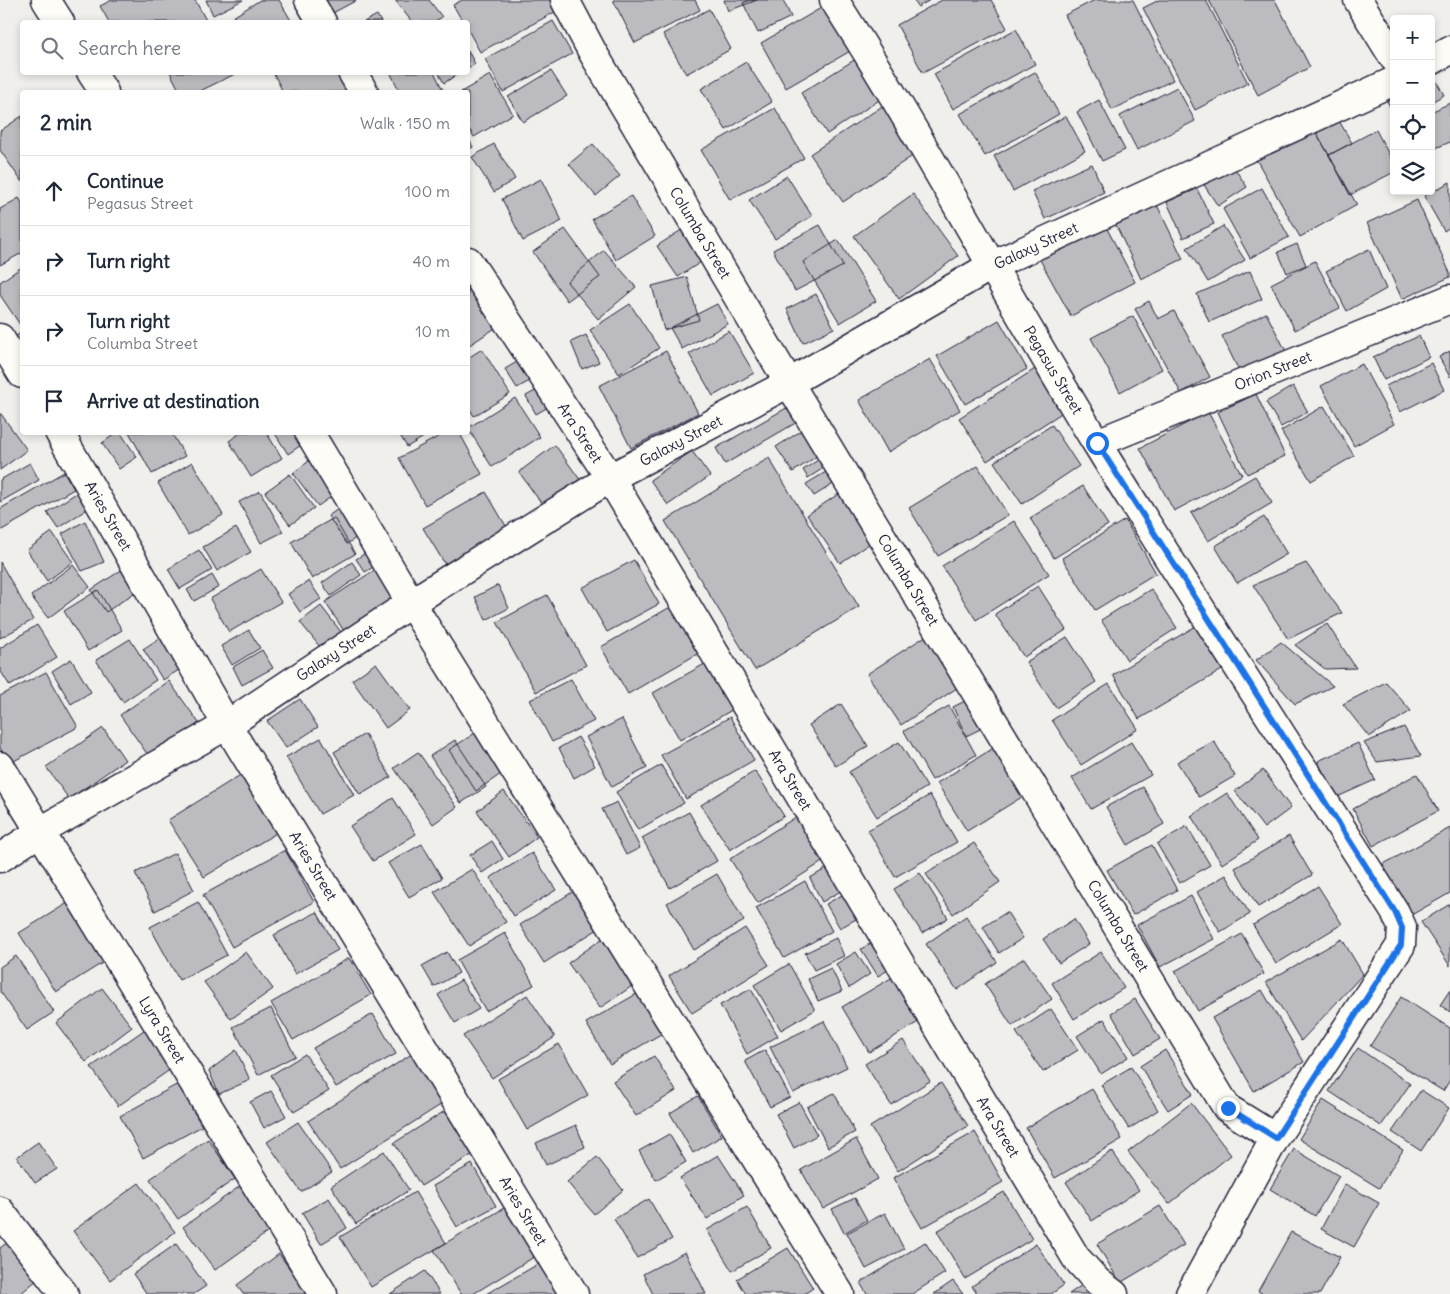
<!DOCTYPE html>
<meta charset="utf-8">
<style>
:root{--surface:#fff;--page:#f6f6f7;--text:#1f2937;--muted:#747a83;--line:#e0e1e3}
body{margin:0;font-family:Delius,sans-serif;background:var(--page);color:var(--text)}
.controls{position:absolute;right:15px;top:15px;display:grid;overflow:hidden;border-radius:5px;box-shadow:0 2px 8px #0003}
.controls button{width:45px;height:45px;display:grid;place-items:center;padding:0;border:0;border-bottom:1px solid var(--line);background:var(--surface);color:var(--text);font:25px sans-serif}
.stop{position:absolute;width:15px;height:15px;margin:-11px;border:4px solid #1a73e8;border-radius:50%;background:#fff}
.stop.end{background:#1a73e8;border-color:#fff;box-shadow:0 1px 5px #0008}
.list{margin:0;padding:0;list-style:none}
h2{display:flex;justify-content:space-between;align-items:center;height:65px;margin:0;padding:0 20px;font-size:21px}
h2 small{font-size:16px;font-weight:400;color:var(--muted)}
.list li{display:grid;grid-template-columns:32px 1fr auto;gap:15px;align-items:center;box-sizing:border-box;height:70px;padding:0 20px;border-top:1px solid var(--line)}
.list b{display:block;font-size:19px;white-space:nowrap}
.list p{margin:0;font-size:16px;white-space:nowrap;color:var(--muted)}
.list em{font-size:16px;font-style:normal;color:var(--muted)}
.icon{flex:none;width:28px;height:28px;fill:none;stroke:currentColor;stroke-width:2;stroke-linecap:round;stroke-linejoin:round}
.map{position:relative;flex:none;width:1450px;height:1294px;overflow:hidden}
.search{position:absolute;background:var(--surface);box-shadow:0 2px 8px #0003;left:20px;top:20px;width:450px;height:55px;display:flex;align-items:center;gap:12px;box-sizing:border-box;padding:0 18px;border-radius:5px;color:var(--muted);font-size:19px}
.panel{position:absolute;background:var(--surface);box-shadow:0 2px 8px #0003;left:20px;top:90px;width:450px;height:345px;border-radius:5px}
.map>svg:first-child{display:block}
.building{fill:#bcbcc0;stroke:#22223b}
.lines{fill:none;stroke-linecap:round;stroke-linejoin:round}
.street-casing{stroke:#22223b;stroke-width:31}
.street{stroke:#fdfcf7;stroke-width:28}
.route{stroke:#1a73e8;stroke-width:6}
.labels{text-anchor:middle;stroke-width:4;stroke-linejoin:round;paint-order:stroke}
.street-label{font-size:15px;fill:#22223b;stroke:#fdfcf7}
</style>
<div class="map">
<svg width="1450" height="1294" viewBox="0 0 1450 1294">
<rect width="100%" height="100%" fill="#f0efec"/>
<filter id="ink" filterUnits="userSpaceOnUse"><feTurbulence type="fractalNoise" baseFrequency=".02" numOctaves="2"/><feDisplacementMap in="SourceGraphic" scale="10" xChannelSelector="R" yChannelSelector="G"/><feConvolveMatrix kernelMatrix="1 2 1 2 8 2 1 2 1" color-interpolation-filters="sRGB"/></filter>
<g filter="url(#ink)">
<path class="building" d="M112 0H195L207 22H109L100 6Z
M206 0H243L213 15Z
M260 0H279L292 22H237L233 17Z
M321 0H357L329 15Z
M395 0H429L442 17 434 22H412Z
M462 0H551L557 11 480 52 468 30V22H463L453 5Z
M613 0H695L700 10 635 43Z
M724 0H757L728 11Z
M750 0H783L791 17 758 33 743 3Z
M914 0H930L918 7Z
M942 0H991L1007 28 923 73 897 25Z
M1095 0H1133L1173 80 1112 110 1065 15Z
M1159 0H1206L1248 83 1195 110 1143 8Z
M1209 0H1275L1310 67 1258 95Z
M833 1 859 46 786 88 761 43Z
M709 9 731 49 686 74 663 34Z
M377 15 381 22H364Z
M553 21 572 54 503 92 485 59Z
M1016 29 1035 64 953 109 934 74Z
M468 51 475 64 468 69Z
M859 57 884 97 827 134 801 93Z
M746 62 772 102 726 130 701 89Z
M551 71 567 96 523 122 508 97Z
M170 72H239L198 92H180Z
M273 72H348L359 92H283Z
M390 72H434L444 92H400Z
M438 72H461L444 83Z
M1035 72 1059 114 985 156 960 114Z
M490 75 513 114 474 137 468 127V92H461Z
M1431 75H1433L1444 95 1431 102Z
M1177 87 1195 121 1137 150 1120 116Z
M1394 95V114L1386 99Z
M1099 100 1125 150 1102 161 1077 112Z
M887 103 920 151 843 202 810 154Z
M1450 103V142L1431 150V112Z
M775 108 804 158 730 200 701 150Z
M22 116V182L0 150V131Z
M1066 116 1085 151 1013 191 994 156Z
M1338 119 1352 143 1329 155 1316 132Z
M1311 129 1316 132 1357 205 1300 237 1256 159Z
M1376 130 1394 164V172L1350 195 1329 155Z
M468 138 473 147 468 150Z
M494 144 515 179 494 192 472 157Z
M593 144 620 176 596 196 569 164Z
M1092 164 1104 192 1045 219 1032 191Z
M1233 166 1247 187 1218 206 1204 185Z
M787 176 812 216 775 239 749 200Z
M541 179 562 221 523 241 502 199Z
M1450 182V227L1444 231 1424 196Z
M1262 188 1289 237 1250 258 1223 209Z
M1197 189 1214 224 1183 238 1167 202Z
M913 194 958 256 899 299 854 236Z
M631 196 655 236 616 260 592 219Z
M19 198 22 203V253L0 265V209Z
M1417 200 1450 273V277L1402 299 1367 223Z
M1157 205 1183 259 1141 279 1116 225Z
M1104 223 1135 282 1071 316 1039 258Z
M820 225 843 266 795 291 773 250Z
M1223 226 1245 260 1208 282 1187 248Z
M686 227 707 258 678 277 657 246Z
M565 229 600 277 567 301 533 252Z
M838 240 876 301 840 323 803 262Z
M1297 244 1306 265 1287 273 1278 252Z
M1369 249 1386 289 1347 311 1326 271Z
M604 250 636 287 598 319 567 282Z
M1315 261 1340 308 1295 330 1271 284Z
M22 267V325L21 326 0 295V282Z
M1250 271 1262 299 1209 322 1197 294Z
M687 277 699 320 664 330 652 286Z
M468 283 503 323 468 346Z
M816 294 834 328 803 343 787 309Z
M1149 301 1158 319 1174 311 1210 377 1181 393 1135 309Z
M630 304 659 348 619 374 590 330Z
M717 304 728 324 682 349 670 328Z
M1266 313 1286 351 1241 375 1222 336Z
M1133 316 1162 369 1120 392 1091 338Z
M999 320 1027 369 965 404 937 356Z
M729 331 754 373 713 396 689 354Z
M22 332V350L15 337Z
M586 335 599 362 582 369 571 342Z
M1419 336 1429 357 1384 380 1373 357Z
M482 349 510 394 474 416 468 406V358Z
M666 351 698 413 631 448 599 386Z
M1450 351V377L1439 357Z
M524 358 535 378 517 388 505 369Z
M930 359 960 410 888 452 859 400Z
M1431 363 1444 390 1400 412 1386 386Z
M1362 364 1394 424 1354 446 1321 386Z
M1035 369 1063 412 987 461 959 418Z
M548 384 557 402 536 414 526 396Z
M1293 386 1308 412 1281 427 1266 402Z
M1256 394 1285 456 1247 474 1218 412Z
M515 398 540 437 492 467 468 428Z
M790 406 799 421 725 464 716 448Z
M1324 406 1354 456 1311 481 1281 431Z
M1208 412 1242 475 1174 511 1140 448Z
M0 414H1L27 450 0 470Z
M1052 425 1079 466 1022 504 994 462Z
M807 427 823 452 793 472 776 447Z
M118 432H120L137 457 119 469 102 443Z
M129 432H171L185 456 152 474Z
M242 432H266L282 458 251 477 229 441Z
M274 432H305L310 439 288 454Z
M398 432H432L407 447Z
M447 432H459L482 474 425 505 399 458Z
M555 445 581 481 544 507 519 472Z
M692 451 710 476 668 505 650 480Z
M827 454 833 462 808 478 803 470Z
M313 458 338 492 318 506 293 473Z
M769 458 859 607 755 670 665 521Z
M192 462 223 515 188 535 158 483Z
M30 463 39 480 0 502V480Z
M836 466 843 478 814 496 806 484Z
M978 466 1008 515 938 556 909 508Z
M64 472 74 489 0 531V509Z
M290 474 314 508 290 525 265 492Z
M1255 476 1272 503 1208 541 1191 513Z
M1083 486 1108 525 1054 558 1030 518Z
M849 487 881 536 840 563 807 515Z
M260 491 283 532 261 543 239 502Z
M78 492 89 508 58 528 47 512Z
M486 492 513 538 451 574 423 528Z
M344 505 363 533 347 544 328 516Z
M1264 517 1287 554 1237 583 1215 546Z
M334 518 355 554 312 579 291 542Z
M1125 520 1156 573 1095 610 1062 558Z
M85 521 104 562 82 571 62 534Z
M1014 521 1049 574 976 620 942 566Z
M236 528 251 552 217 571 203 547Z
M52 532 73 562 47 581 27 550Z
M377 546 385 560 365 572 356 559Z
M199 550 212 570 180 589 168 569Z
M634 560 659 604 607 632 582 588Z
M0 562 33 620 0 638Z
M352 562 361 575 331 596 322 583Z
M1306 563 1342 613 1288 639 1253 585Z
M73 565 90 587 48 618 31 596Z
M381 566 406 604 350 640 325 602Z
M126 567 140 589 106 612 91 590Z
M261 569 281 602 229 632 210 599Z
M212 575 219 587 194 601 187 590Z
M309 581 321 599 300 612 288 594Z
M498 585 509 608 486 620 475 597Z
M1038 586 1066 630 1024 657 995 614Z
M1151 589 1177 628 1127 660 1101 620Z
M98 590 122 630 88 651 64 611Z
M547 595 586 665 536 692 497 622Z
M321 606 348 641 328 657 300 622Z
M672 606 699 653 628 694 601 647Z
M1327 624 1356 668 1325 669 1295 645Z
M37 625 57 657 10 686 0 670V648Z
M1196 626 1222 670 1139 719 1113 675Z
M249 630 260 648 232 665 221 646Z
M935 630 969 680 901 725 867 674Z
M169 632 190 663 163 680 143 649Z
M1067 637 1096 682 1056 708 1026 662Z
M130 639 156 680 123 702 96 660Z
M1281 642 1333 686 1295 704 1256 660Z
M262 650 273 668 242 685 233 667Z
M71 659 91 692 71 704 52 671Z
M710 661 737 707 680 740 653 693Z
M376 663 410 710 386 728 352 680Z
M46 672 78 727 10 763 0 748V696Z
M571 679 594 721 552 742 530 700Z
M169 681 199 723 150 758 120 715Z
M1386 682 1411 711 1369 737 1343 704Z
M1109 684 1138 729 1081 765 1052 720Z
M983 692 997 721 966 736 953 707Z
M300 699 318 727 286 748 267 721Z
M841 704 868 746 836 766 809 725Z
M949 706 976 755 932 780 904 731Z
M730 717 754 760 686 799 661 755Z
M622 719 647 768 612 787 586 737Z
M1404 727 1421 756 1377 762 1364 743Z
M103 728 125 760 69 799 46 767Z
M475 733 501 774 476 791 449 750Z
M365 734 391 777 360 795 334 752Z
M578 737 595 766 574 778 559 748Z
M321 738 354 795 320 814 286 757Z
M1008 739 1038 787 967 831 937 783Z
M455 740 486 787 461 803 430 756Z
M1214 741 1235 776 1199 797 1177 762Z
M899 742 927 787 877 817 849 772Z
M1131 742 1151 775 1091 809 1072 778Z
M1358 743 1375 780 1335 798 1318 761Z
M418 752 457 807 433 824 394 768Z
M661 765 684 803 638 830 616 792Z
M1263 770 1291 808 1264 828 1235 791Z
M755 771 784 816 730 850 701 805Z
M242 774 278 832 204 877 168 820Z
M1417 774 1438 811 1373 846 1353 809Z
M1143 787 1164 824 1128 845 1106 807Z
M504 791 537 837 509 857 477 811Z
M1227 793 1258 840 1222 864 1191 816Z
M930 795 957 842 895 877 868 830Z
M393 798 416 834 373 861 350 826Z
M617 802 640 848 626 855 602 809Z
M689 812 717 861 670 888 642 838Z
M799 815 827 859 758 903 730 859Z
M1187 826 1210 865 1180 883 1157 844Z
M1450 828V893L1406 918 1378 867Z
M1289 836 1312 875 1258 907 1235 868Z
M492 841 503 859 482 873 470 855Z
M974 843 1000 882 953 914 926 874Z
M422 844 442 878 409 897 388 863Z
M1152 845 1177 890 1133 915 1107 870Z
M285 850 314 902 232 947 203 895Z
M175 853 194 890 155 911 135 873Z
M532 853 556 890 514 916 490 878Z
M836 863 849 886 822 902 810 878Z
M472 869 506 922 469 946 434 892Z
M920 873 948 918 922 933 894 889Z
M717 874 744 921 694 950 667 903Z
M1226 875 1250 914 1220 932 1197 892Z
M805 881 832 931 784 958 756 908Z
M1318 886 1342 924 1276 964 1253 925Z
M851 890 865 914 840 928 826 904Z
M574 891 598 929 544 963 520 925Z
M79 896 115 955 56 992 19 933Z
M1191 896 1214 939 1160 967 1137 925Z
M198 902 227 955 179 980 150 927Z
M1450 904V966L1421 922Z
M317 912 338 950 295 974 274 935Z
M1007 912 1023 938 999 953 983 927Z
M966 916 997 962 957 990 926 944Z
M1074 919 1089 944 1059 963 1043 939Z
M745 928 769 965 692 1013 669 976Z
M505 933 534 985 486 1011 457 960Z
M1242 934 1264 974 1198 1011 1175 971Z
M606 936 638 982 600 1008 568 963Z
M836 938 844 956 814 970 805 953Z
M878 939 895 966 878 976 861 949Z
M1342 939 1363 974 1301 1041 1266 982Z
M246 952 273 989 231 1019 204 982Z
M447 952 459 973 434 987 422 966Z
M856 952 870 974 849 988 836 964Z
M1101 952 1124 988 1074 1019 1052 983Z
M16 956 54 1012 27 1030 0 991V967Z
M349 958 371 995 293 1040 271 1003Z
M1024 958 1052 999 1012 1026 985 984Z
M789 964 815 1010 781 1030 754 985Z
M831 968 842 991 818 1001 808 979Z
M898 974 925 1018 869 1052 842 1007Z
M461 980 479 1009 455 1023 438 995Z
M102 988 132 1027 86 1062 56 1023Z
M647 988 671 1028 610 1064 586 1023Z
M751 989 778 1036 747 1054 720 1005Z
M1262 990 1304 1062 1254 1091 1212 1018Z
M1450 990V1012L1440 1005Z
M527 995 555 1037 492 1078 463 1036Z
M1401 997 1450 1028V1080L1443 1091 1370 1046Z
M1135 999 1160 1039 1135 1054 1111 1013Z
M271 1008 295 1056 258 1075 233 1027Z
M1051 1009 1078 1050 1043 1072 1016 1032Z
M373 1014 396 1054 336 1087 313 1048Z
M1104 1019 1128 1057 1101 1074 1077 1036Z
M824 1021 847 1067 793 1093 770 1047Z
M144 1030 171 1069 118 1106 91 1067Z
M903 1040 930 1081 891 1105 865 1064Z
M559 1044 588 1095 527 1130 498 1079Z
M421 1048 453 1097 340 1169 308 1121Z
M1358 1048 1410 1084 1381 1126 1329 1091Z
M236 1050 250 1080 219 1094 209 1071Z
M765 1050 790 1097 770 1107 745 1061Z
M1165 1050 1193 1094 1168 1110 1140 1066Z
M305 1054 329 1091 294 1112 271 1075Z
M654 1056 676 1091 636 1116 613 1081Z
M1131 1067 1158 1110 1129 1129 1101 1085Z
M941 1083 968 1126 898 1171 870 1127Z
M178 1084 202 1126 143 1158 120 1116Z
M1092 1089 1122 1139 1055 1178 1026 1128Z
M1421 1090 1449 1108 1421 1151 1392 1132Z
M271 1091 286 1116 264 1128 250 1102Z
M834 1093 855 1132 828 1147 807 1107Z
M698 1096 722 1136 693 1153 670 1113Z
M1323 1100 1403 1150 1379 1188 1299 1139Z
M799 1102 817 1135 794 1148 776 1114Z
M1191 1103 1231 1155 1169 1204 1128 1152Z
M448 1109 475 1153 421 1186 394 1143Z
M298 1122 332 1172 301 1192 267 1142Z
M576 1125 585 1147 546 1165 536 1143Z
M975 1132 1003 1182 922 1228 893 1178Z
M669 1134 686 1162 656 1180 639 1151Z
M208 1139 235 1179 178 1219 150 1179Z
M856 1139 878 1179 823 1209 801 1170Z
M38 1142 57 1169 35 1183 17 1157Z
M1294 1149 1339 1176 1315 1216 1270 1189Z
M384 1151 409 1190 356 1224 331 1186Z
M1112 1151 1139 1190 1092 1221 1066 1182Z
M718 1155 744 1195 707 1219 680 1178Z
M597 1157 623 1190 594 1214 567 1182Z
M472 1164 496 1206 457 1227 433 1186Z
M139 1183 175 1232 110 1280 73 1231Z
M243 1184 275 1227 215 1270 183 1227Z
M1345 1184 1379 1203 1354 1247 1321 1229Z
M415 1192 446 1243 371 1287 340 1237Z
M1004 1192 1032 1239 965 1279 937 1231Z
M329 1198 347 1228 321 1244 302 1213Z
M855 1198 867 1220 844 1233 832 1209Z
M649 1199 672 1239 637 1258 614 1219Z
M509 1205 539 1254 473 1294H461L434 1250Z
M1160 1206 1184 1245 1120 1283 1097 1244Z
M747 1207 771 1248 732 1271 707 1230Z
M885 1213 904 1249 866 1269 847 1233Z
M1291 1232 1340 1257 1320 1294H1263L1258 1291Z
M8 1242 38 1279 20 1294H0V1248Z
M925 1242 945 1273 912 1294H867L860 1283Z
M176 1244 206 1286 194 1294H147L133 1274Z
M1036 1244 1064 1285 1051 1294H977L972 1286Z
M788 1248 813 1288 804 1294H746L737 1279Z
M685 1252 706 1294H653L643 1274Z
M279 1254 308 1294H243L237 1285Z
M540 1263 558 1294H486Z
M425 1271 440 1294H390Z
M953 1281 963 1294H934Z
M1085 1283 1092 1294H1069Z"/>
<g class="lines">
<defs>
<path id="street" d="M46 0 60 22
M309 0 322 22
M565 0 593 53 789 383 1227 1108 1275 1138
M834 0C927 145 1007 298 1097 444 1194 601 1296 756 1395 912L1402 927 1401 945 1275 1138 1190 1294
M1358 0 1394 58
M1431 61 1450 50
M91 72 104 92
M352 72 364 92
M468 261 610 478 1076 1258 1097 1281 1114 1294
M0 338 22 374
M59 432 227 725 574 1294
M309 432 411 603 840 1294
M1097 443 1450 299
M0 766 323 1294
M0 858 41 831 227 725 411 603 610 478 789 383 991 266 1394 81
M0 1211 64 1294"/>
</defs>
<use href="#street" class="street-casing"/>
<use href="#street" class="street"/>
</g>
</g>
<g class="lines" filter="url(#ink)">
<path class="route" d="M1097 443 1395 912 1402 928 1401 945 1276 1138 1228 1108"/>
</g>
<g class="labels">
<g class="street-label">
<text transform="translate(700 233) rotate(59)" y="5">Columba Street</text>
<text transform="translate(1036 246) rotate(-25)" y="5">Galaxy Street</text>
<text transform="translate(1053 370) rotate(59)" y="5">Pegasus Street</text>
<text transform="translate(1273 371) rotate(-22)" y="5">Orion Street</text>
<text transform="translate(580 433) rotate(57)" y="5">Ara Street</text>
<text transform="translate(681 441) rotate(-28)" y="5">Galaxy Street</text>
<text transform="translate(108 516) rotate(60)" y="5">Aries Street</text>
<text transform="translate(908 580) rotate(59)" y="5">Columba Street</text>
<text transform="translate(336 653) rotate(-33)" y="5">Galaxy Street</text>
<text transform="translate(790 780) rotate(59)" y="5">Ara Street</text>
<text transform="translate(313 866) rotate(59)" y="5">Aries Street</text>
<text transform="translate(1118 926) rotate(59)" y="5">Columba Street</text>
<text transform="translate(162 1030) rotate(59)" y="5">Lyra Street</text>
<text transform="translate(998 1127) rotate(59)" y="5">Ara Street</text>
<text transform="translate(523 1211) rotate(59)" y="5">Aries Street</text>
</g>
</g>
</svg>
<div class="controls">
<button>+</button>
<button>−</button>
<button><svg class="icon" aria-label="locate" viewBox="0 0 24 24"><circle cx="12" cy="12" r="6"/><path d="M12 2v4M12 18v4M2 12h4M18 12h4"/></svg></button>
<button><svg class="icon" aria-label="layers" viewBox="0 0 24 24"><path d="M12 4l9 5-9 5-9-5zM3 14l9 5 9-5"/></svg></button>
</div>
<div class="stop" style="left:1097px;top:443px"></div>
<div class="stop end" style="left:1228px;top:1108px"></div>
<div class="search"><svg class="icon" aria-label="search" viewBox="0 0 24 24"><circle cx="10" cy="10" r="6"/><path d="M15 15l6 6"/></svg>Search here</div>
<section class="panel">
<h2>2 min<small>Walk · 150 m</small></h2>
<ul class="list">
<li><svg class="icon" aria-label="ahead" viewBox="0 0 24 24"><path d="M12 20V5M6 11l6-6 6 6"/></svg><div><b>Continue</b><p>Pegasus Street</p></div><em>100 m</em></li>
<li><svg class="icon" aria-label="right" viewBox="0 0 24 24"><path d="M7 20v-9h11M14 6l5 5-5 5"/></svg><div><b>Turn right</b></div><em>40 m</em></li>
<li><svg class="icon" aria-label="right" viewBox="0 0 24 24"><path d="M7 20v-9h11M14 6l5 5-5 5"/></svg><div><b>Turn right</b><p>Columba Street</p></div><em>10 m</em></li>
<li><svg class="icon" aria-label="arrive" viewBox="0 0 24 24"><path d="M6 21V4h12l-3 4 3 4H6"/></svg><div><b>Arrive at destination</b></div></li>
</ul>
</section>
</div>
